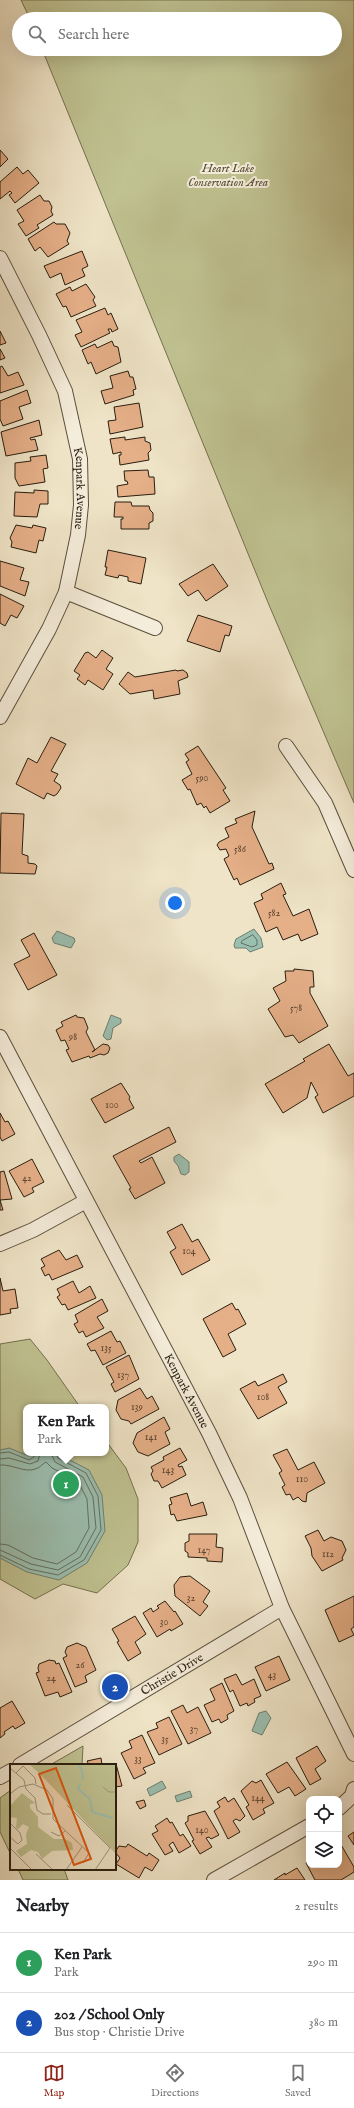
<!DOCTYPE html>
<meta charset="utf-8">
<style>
:root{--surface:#fff;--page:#f6f6f6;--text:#202124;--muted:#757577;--line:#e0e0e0;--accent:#8f2418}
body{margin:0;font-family:"IM FELL English",serif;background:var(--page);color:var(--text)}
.controls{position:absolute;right:12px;bottom:12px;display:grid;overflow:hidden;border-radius:8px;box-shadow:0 4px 16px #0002}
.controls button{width:36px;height:36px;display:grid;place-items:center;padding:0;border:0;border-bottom:1px solid var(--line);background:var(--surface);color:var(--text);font:20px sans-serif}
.you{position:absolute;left:175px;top:903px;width:14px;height:14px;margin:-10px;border:3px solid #fff;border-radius:50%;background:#1a73e8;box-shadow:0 0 0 6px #1a73e833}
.badge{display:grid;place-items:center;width:26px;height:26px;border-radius:50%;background:var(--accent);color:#fff;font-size:13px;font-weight:700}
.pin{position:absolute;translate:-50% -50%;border:2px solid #fff;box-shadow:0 1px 4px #0006}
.popup{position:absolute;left:23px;top:1404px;width:86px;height:52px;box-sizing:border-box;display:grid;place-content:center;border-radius:8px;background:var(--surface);filter:drop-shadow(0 1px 3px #0005);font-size:13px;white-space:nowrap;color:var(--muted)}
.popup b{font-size:15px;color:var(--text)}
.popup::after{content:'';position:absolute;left:50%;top:100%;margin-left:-8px;border:8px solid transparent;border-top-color:var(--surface)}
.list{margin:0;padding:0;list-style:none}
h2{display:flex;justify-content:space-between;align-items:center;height:52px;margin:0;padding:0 16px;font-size:17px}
h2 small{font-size:13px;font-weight:400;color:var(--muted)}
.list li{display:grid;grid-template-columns:26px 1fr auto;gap:12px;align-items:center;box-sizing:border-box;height:60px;padding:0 16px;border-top:1px solid var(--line)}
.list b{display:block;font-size:15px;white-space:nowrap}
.list p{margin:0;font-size:13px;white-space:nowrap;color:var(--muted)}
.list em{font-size:13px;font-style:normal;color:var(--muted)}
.icon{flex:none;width:22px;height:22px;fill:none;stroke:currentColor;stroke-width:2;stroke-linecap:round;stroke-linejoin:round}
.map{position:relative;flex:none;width:354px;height:1880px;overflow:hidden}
.search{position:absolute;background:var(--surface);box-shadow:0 4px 16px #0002;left:12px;right:12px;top:12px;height:44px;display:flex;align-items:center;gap:10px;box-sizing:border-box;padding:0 14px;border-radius:22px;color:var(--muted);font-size:15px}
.sheet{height:172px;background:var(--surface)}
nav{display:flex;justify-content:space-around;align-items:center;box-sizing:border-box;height:56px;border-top:1px solid var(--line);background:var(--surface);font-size:11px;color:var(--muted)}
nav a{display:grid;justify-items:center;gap:2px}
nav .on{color:var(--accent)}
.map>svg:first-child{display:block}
.green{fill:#c0c291;stroke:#747050}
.water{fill:#9bbfb0;stroke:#6d7f70}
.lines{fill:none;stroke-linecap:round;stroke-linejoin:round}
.shore{stroke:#626e60;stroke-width:1}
.building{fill:#e5af88;stroke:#291e0f}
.minor-casing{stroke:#5a503d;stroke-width:16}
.minor{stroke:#f5eddb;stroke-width:14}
.labels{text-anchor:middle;stroke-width:4;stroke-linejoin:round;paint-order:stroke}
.number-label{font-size:10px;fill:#58422d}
.park-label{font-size:12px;font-style:italic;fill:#564f36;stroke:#f5eddb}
.street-label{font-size:12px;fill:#291e0f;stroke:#f5eddb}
.inset-river{fill:none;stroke:#9bbfb0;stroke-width:2}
.inset-road{fill:none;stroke:#a0957d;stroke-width:1}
.view{fill:#de560c;fill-opacity:0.15;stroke:#de560c;stroke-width:2}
.inset-edge{fill:none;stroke:#291e0f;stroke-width:2}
</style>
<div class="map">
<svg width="354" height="1880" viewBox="0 0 354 1880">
<rect width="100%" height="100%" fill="#efe4c7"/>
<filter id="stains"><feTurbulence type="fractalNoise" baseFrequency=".005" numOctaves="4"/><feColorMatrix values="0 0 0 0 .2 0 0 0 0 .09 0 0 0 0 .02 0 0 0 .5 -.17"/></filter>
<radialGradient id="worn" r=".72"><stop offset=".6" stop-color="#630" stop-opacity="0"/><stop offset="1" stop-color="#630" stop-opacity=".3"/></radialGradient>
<path class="green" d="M21 0H354V803L269 605 42 49H335V19H30Z
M30 1339 47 1360 80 1407H26V1453H106V1441L126 1468 138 1499V1542L128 1565 97 1593 63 1584 35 1599 0 1579V1344Z
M83 1746 82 1765H50Z
M11 1790V1855L0 1832V1798Z
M18 1869H64L68 1880H23Z"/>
<path class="water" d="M254 929 261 938 263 947 250 952 246 948H235L234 945 236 939Z
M57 931 74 938 75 941 71 948 54 943 52 938Z
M111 1015 121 1019V1023L113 1028 111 1039 107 1040 103 1036Z
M179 1154 189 1162V1172L185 1175 181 1174 178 1166 174 1161V1157Z
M9 1448 29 1456 36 1453H56L89 1470 102 1495 105 1531 87 1563 59 1580 27 1572 0 1558V1450Z
M266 1711 271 1718 262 1735 252 1731 259 1713Z
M162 1781 166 1788 150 1796 147 1789Z
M190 1791 192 1797 177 1802 175 1796Z"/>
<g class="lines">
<path class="shore" d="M253 935 257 940V945L252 947 241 943 242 941Z
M0 1453 9 1452 29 1460 34 1457 35 1453
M0 1459 9 1458 30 1464 38 1461 40 1453
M0 1465C12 1464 25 1473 35 1469 40 1468 42 1464 46 1462L52 1468 78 1481 87 1499 89 1528 76 1552 57 1564 33 1558 8 1545 0 1544
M0 1550 31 1564 58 1570 80 1557 96 1528 93 1497 83 1477 55 1462 51 1453
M0 1555 29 1569 58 1575 84 1560 101 1530 98 1496 86 1473 58 1458 56 1453"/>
</g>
<path class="building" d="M0 150 8 159 0 167Z
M17 167 23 174 28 170 39 183 15 203 9 195 12 193 10 191 0 199V182Z
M40 195 44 201H49L52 207 51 211 53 215 37 225 39 228 26 236 18 224 24 221 17 210Z
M54 222 56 224H65L70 233 67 241 69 244 48 257 40 247 35 251 28 239Z
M82 251 88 266 82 269 85 276 65 285 61 273 50 278 44 266Z
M86 284 95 297 93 300 96 306 71 317 66 306 63 307 56 294 70 287 72 291Z
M105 308 108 315 111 313 118 329 112 332 111 329H108L110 333 81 347 75 335 82 332 76 320Z
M0 331 6 343 0 345Z
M112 341 114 346 118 347 121 362 96 374 91 362 88 364 82 350 95 344 97 348Z
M0 349 5 358 0 360Z
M2 366 8 376 18 372 24 385 0 393V367Z
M128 371 130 377H133L136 389 133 390 134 395 105 404 101 391 113 388 110 376Z
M27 390 31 403 19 407 23 419 3 426 0 419V401Z
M139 403 143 427 110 434 108 421 116 420 114 407Z
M39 420 42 435 30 438 31 440 35 439 38 450 6 456 1 432Z
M125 437V440L145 437V441L150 443 151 450 148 453 149 460 120 465 119 455H121V452L113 454 110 439Z
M46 455 48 468 43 469 45 482 19 486 15 478V463L31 461 30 457Z
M148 470 149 477H154L155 494 118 497 117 486 128 484 127 481H125L124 471Z
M34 490 48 491V504H40L37 517 14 516 15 492 34 493Z
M115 502H131L132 506H149L150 510 153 513V521L149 523V529H121V519H123V517H114Z
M16 525 32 528 33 525 46 528 43 541 39 540 36 553 11 547 12 542 10 538Z
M108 550 146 558 141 584 128 581V577L119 575 118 578 105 575 107 567H105Z
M0 561 24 568 20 580 29 582 25 596 0 586Z
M213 564 228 586 206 601 198 590 188 596 179 584Z
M0 594 24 606 17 618 11 615 5 626 0 623Z
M198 615 232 626 229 636 225 635 220 652 187 641Z
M102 650 113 658 106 669 113 674 103 690 88 680 85 685 77 679 80 675 74 671 85 653 88 652 96 658Z
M176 670 177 671 183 670 187 673 188 677 178 681 180 694 154 699 153 690 130 694 119 684 128 672 135 677Z
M51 737 66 744 51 771 58 774 54 781 60 785 61 788 57 794 54 796 47 793 44 799 16 784 28 758 37 763Z
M198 746 226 788 223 790 230 801 210 813 206 806 204 808 201 803 197 805 190 789 188 790 182 780 192 774 186 762 189 760 185 754Z
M255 811 252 827 269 864 272 863 274 869 240 885 237 878 234 880 224 859 229 856 226 849 220 850 217 845 219 842 229 837 225 828 237 823 235 819Z
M1 813 24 814 22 854 28 856V863L35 864 37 866 35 874 0 873Z
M281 883 286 894 283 895 293 916 309 909 318 934 301 941 298 934 283 940 277 927 266 932 254 903 263 899 261 894Z
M34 933 57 975 28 990 14 964 30 956 21 940Z
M294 969 313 971 314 987H310V993L328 1026 299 1043 293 1035 285 1037 268 1009 280 1001 273 988 286 981 285 971H294Z
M76 1015 77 1017 84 1018 88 1028 86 1032 95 1050 92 1052 103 1044 108 1045 110 1048 108 1053 104 1055 100 1054 90 1058 89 1056 72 1062 66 1050 69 1049 65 1040 61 1041 56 1030 63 1026 61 1022Z
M329 1044 348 1076 354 1073V1096L323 1113 315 1097 318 1095 311 1082 307 1098 283 1113 265 1084 305 1061 303 1059Z
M121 1083 130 1097 129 1099 134 1108 105 1123 91 1099Z
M0 1113 5 1122 8 1121 15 1134 2 1141 0 1137Z
M169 1127 176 1142 139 1161 141 1163 152 1157 165 1183 135 1199 129 1189 131 1188 113 1156Z
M32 1159 44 1182 32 1188 34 1192 24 1197 9 1171Z
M4 1171 12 1199 0 1200 3 1210H0V1172Z
M182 1224 192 1242 198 1239 210 1260 182 1275 170 1252 176 1248 167 1232Z
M59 1250 66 1260 77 1255 83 1267 52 1280 49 1274 45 1276 41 1268 45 1266 41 1259Z
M0 1278 3 1291 15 1289 18 1308 10 1309 11 1313 0 1315Z
M73 1281 79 1293 90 1286 96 1298 68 1310 65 1304 62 1305 57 1297 60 1295 57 1289Z
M102 1299 108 1311 97 1317 104 1328 86 1337 83 1331 79 1333 74 1324 78 1322 75 1315Z
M232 1303 236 1310 238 1309 246 1324 228 1334 236 1350 223 1357 203 1319Z
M111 1331 117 1342 120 1341 126 1353 103 1365 95 1350 91 1351 87 1344Z
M129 1355 139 1379 115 1392 111 1384 114 1382 106 1367Z
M283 1374 287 1382 278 1387 287 1403 258 1419 240 1389 255 1381 258 1386Z
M140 1388 147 1399 152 1396 159 1409 131 1424 129 1421 121 1419 116 1410 118 1400Z
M164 1417 170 1429 165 1432 170 1444 148 1456 138 1452 133 1443 137 1433Z
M180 1448 187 1460 178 1465 179 1467 182 1466 186 1475 162 1488 158 1481H154L151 1474 153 1471 151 1467 164 1460 163 1457Z
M287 1449 298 1470 314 1462 325 1483 307 1493 306 1502 302 1501 298 1497 293 1500 290 1494 286 1495 282 1487 285 1485 279 1473 282 1471 273 1455Z
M187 1493 191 1506 203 1502 207 1515 177 1521 174 1514 171 1515 169 1505 172 1504 170 1498Z
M318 1530 324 1541 331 1537 342 1541 346 1550 342 1558 343 1560 322 1571 312 1556 311 1548 305 1536Z
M189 1534H217L216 1547 223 1548 222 1562 207 1561V1558L188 1557V1553L185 1551V1543L189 1541Z
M190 1576 210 1591 203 1602 208 1606 200 1616 175 1596 174 1585 180 1577Z
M354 1596V1627L351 1629 354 1635 339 1642 325 1610Z
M165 1601 174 1612 175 1611 183 1624 171 1631 170 1629 157 1637 143 1613 151 1608 153 1612 159 1608 157 1606Z
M135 1616 146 1634 135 1642 141 1653 128 1661 117 1642 119 1641 112 1629Z
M77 1643 86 1647 96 1670 85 1676 87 1682 75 1687 63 1658 67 1656 65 1652 67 1647Z
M279 1656 290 1680 266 1691 255 1667Z
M49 1660 55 1661 56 1664 59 1663 72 1692 60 1697 58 1692 45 1696 36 1673 39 1672 38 1668 39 1664Z
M236 1674 242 1685 254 1679 261 1696 254 1699 255 1702 248 1706 247 1703 240 1706 233 1690 230 1692 224 1679Z
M222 1683 234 1711 227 1715 228 1719 221 1723 219 1719 212 1722 204 1705 215 1700 210 1689Z
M12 1701 25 1723 15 1729 13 1726 4 1732 5 1734 0 1738V1708Z
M183 1705 187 1713 198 1707 211 1733 188 1744 171 1711Z
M169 1717 182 1744 159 1755 147 1732 158 1728 156 1723Z
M142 1735 155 1763 143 1768 146 1773 134 1779 121 1753 132 1748 129 1741Z
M317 1746 326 1761 315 1769 321 1779 310 1785 296 1758Z
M101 1758 102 1765H89L87 1761Z
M287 1762 306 1789 295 1796 289 1787 278 1793 266 1774Z
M116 1764 122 1786 115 1787V1765H112Z
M261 1780 274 1803 263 1809 265 1813 253 1820 246 1807 249 1805 241 1791 252 1781 256 1783Z
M225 1797 228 1802 234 1798 245 1816 240 1821 236 1819 233 1821 240 1832 228 1839 214 1811 220 1807 217 1802Z
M144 1800 146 1806 140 1809 136 1802Z
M205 1811 219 1835 211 1839 209 1837 206 1838 212 1847 200 1854 192 1841 194 1840 185 1823 188 1821V1816Z
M167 1818 170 1823 172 1822 180 1836 183 1834 191 1846 179 1853 173 1842 169 1845 173 1851 165 1855 152 1834 158 1831 155 1826Z
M354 1832V1845L348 1836Z
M340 1843 354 1867V1872L341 1880H315L306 1863 309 1861V1865H339Z
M128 1844 147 1856 149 1853 159 1860 152 1871 145 1867 139 1878 116 1864 120 1858 115 1852 119 1846 126 1847Z
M297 1868 305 1880H274L285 1873V1875Z"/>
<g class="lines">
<defs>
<g id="minor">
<path id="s1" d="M0 258 39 335 65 391 80 459 81 505 78 535 66 592 49 629 0 717"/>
<path d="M66 592 155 628"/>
<path d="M286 746 325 803 354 870"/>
<path id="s2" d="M0 1037 209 1433 240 1498 282 1608 354 1754"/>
<path d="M0 1244 33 1230 86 1201"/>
<path id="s3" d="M20 1765 282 1608"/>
<path d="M0 1777 11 1771"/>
<path d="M339 1808 352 1796 354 1789"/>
<path d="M214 1880 309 1826"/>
</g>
</defs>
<use href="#minor" class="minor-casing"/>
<use href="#minor" class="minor"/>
</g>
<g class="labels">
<g class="number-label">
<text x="202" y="781">590</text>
<text x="240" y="852">586</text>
<text x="274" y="916">582</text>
<text x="296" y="1011">578</text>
<text x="73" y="1040">98</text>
<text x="112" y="1108">100</text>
<text x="27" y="1181">42</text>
<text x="189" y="1254">104</text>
<text x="106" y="1351">135</text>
<text x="123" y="1378">137</text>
<text x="263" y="1400">108</text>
<text x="137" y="1410">139</text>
<text x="151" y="1440">141</text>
<text x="168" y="1473">143</text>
<text x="302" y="1482">110</text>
<text x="204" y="1553">147</text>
<text x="328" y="1557">112</text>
<text x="191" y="1601">32</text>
<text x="164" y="1625">30</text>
<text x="80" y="1668">26</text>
<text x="272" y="1678">43</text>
<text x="51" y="1681">24</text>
<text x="194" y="1732">37</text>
<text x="165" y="1742">35</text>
<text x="138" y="1762">33</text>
<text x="258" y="1801">144</text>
<text x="202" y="1833">140</text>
</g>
<g class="park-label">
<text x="228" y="172">Heart Lake<tspan x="228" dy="14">Conservation Area</tspan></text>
</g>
<g class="street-label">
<text dy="4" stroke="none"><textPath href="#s1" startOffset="247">Kenpark Avenue</textPath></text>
<text dy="4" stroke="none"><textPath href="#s2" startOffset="400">Kenpark Avenue</textPath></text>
<text dy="4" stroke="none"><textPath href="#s3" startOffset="177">Christie Drive</textPath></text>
</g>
</g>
<g transform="translate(10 1764)">
<rect width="106" height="106" fill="#efe4c7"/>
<path d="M19 0H106V90L30 10ZM12 29 25 39 20 40V44L28 53V63L44 75H55L62 79 63 86 42 87 32 95 28 88 21 86 11 93 6 87 17 80 16 70 19 63 13 60 8 65 6 64 7 54 0 53V42Z" fill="#c0c291"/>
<path class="inset-river" d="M68 0 72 6 73 16M70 20 68 25 80 35 82 48 103 54"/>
<path class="inset-road" d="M0 4 14 16 16 25 25 34 27 46 33 50H41M6 9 13 2 25 14 26 20M93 23 99 28H106M0 30 9 23 23 20 37 26 43 35V55L79 89 73 99M57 41 100 84 85 106M0 59 10 69 12 76 8 80 0 73M41 68 49 72 55 67M0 84 22 106M26 90 43 106M56 106 72 83"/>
<path class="view" d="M46 4 81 95 64 101 29 10Z"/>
<rect width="106" height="106" class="inset-edge"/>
</g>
<rect width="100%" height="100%" filter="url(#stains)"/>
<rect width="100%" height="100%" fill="url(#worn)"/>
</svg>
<div class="controls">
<button><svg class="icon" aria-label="locate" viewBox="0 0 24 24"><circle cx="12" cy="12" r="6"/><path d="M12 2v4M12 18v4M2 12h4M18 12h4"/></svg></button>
<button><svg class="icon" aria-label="layers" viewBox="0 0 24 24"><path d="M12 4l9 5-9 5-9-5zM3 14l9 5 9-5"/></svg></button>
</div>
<div class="you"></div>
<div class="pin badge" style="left:66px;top:1484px;background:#2e9e5b">1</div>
<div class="popup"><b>Ken Park</b>Park</div>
<div class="pin badge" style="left:115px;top:1687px;background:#1a4fb4">2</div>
<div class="search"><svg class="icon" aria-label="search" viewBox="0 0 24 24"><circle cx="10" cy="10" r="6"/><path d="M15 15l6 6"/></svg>Search here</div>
</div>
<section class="sheet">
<h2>Nearby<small>2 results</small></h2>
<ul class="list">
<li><span class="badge" style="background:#2e9e5b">1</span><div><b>Ken Park</b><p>Park</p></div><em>290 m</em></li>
<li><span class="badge" style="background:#1a4fb4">2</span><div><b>202 / School Only</b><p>Bus stop · Christie Drive</p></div><em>380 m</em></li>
</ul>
</section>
<nav>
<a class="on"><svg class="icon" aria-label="map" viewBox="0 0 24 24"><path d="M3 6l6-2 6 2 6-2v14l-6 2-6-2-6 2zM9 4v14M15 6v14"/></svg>Map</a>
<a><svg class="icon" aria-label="directions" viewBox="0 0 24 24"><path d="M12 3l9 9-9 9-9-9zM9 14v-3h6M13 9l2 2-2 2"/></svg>Directions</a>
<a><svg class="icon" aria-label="saved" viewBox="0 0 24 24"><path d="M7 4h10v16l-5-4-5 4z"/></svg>Saved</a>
</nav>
